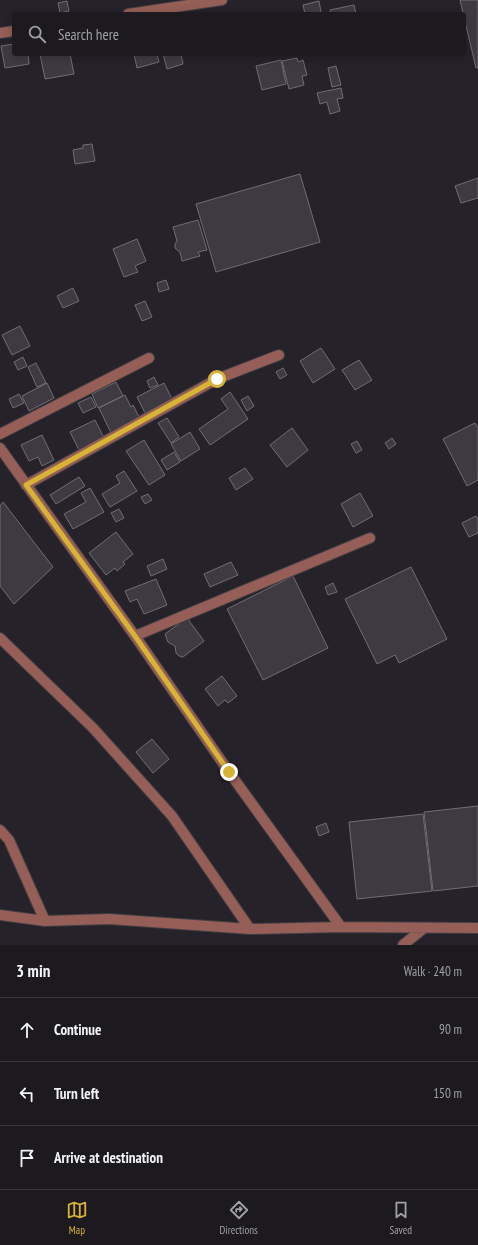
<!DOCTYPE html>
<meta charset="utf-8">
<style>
:root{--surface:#1c1a1f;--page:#29272c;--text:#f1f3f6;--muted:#a0a1a4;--line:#3a383d;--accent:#d7b434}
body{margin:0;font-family:"PT Sans Narrow",sans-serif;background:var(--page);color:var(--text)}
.stop{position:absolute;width:12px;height:12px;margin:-9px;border:3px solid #d7b434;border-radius:50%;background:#fff}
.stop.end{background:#d7b434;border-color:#fff;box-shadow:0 1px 4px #0008}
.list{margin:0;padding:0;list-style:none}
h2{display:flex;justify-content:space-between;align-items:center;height:52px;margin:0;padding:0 16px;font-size:17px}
h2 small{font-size:13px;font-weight:400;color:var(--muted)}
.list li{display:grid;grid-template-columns:26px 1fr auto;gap:12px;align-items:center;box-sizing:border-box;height:64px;padding:0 16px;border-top:1px solid var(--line)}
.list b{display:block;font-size:15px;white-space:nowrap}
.list em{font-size:13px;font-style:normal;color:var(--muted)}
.icon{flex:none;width:22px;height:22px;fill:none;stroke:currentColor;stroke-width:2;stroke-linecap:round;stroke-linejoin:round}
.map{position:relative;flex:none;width:478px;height:945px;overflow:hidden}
.search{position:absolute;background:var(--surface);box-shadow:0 2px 10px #0003;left:12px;right:12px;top:12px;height:44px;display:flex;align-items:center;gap:10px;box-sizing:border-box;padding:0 14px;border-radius:4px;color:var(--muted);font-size:15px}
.sheet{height:244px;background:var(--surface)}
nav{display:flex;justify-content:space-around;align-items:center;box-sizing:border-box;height:56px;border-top:1px solid var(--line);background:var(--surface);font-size:11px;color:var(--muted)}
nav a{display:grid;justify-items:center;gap:2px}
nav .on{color:var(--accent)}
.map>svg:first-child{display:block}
.building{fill:#3d3a41;stroke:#706d75}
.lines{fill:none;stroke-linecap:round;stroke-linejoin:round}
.minor-casing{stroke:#413e44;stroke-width:12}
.minor{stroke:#955e56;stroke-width:10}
.route{stroke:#d7b434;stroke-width:5}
</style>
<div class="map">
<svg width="478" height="945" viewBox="0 0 478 945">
<rect width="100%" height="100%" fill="#252229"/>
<path class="building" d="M460 0H478V68H476Z
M67 1 69 11 60 13 58 3Z
M319 1 321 12 313 14H305L303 5Z
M354 5 356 14H331L330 10Z
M14 44V54H28L29 64 5 68 1 46Z
M40 54H70L74 74 45 79Z
M134 54H157L159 62 137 68Z
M163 54H181L183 64 167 69Z
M297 58 298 62 303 60 307 75 302 76 304 85 289 89 282 61Z
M281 60 286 84 262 90 256 66Z
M336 66 341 85 332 87 328 68Z
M341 88 343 98 337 99 340 111 330 114 327 102 320 104 317 93Z
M92 144 95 161 75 164 73 150 83 148V145Z
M300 174 320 242 216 272 196 204Z
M478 178V198L461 203 455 186Z
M198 220 207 250 198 252 200 256 182 261 180 252 175 248V244L177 241 173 227Z
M137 239 146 261 135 266 138 272 124 277 113 249Z
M166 280 169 289 159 292 157 283Z
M73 288 79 301 63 308 57 296Z
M145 301 152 317 142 321 135 305Z
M20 326 30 346 12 355 2 335Z
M321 348 335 369 313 383 300 361Z
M23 357 27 366 18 370 14 362Z
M359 360 372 380 355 390 342 370Z
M36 363 46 383 37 387 28 367Z
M283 368 287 375 280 379 276 372Z
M154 377 158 385 150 388 147 381Z
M116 382 123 396 98 408 92 394Z
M47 383 54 398 29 411 22 396Z
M164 383 172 399 145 413 137 397Z
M230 392 248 419 210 445 199 429 228 409 221 399Z
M19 394 24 403 13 408 9 399Z
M125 395 131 407 133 405 140 419 111 433 99 408Z
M248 396 254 406 247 411 241 400Z
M91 397 96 407 83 413 78 403Z
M167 418 179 437 171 443 158 423Z
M95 420 104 438 79 450 70 432Z
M475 423 478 428V480L467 486 443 439Z
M292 428 308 450 287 467 270 445Z
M190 432 200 449 181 461 171 444Z
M42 435 54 460 42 466 38 457 29 461 21 445Z
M392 438 396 444 389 449 385 443Z
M144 440 165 475 149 485 126 451Z
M357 441 362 450 356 453 351 444Z
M174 452 180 462 167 470 161 460Z
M245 468 253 479 236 490 229 478Z
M124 471 137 491 110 507 102 494 120 483 116 476Z
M79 477 85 486 56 504 50 495Z
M90 488 104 512 73 529 64 514 86 502 81 493Z
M360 493 373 516 353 527 341 504Z
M148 494 152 500 145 504 141 497Z
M3 502 53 567 14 604 0 586V506Z
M119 509 124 518 116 522 111 513Z
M476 516 478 520V533L469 537 462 523Z
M116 532 133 554 123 562 125 564 117 571 115 568 106 575 89 553Z
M163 559 167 569 151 576 147 566Z
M231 562 238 575 210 587 204 574Z
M411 567 447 639 399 663 395 655 377 664 345 599Z
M293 576 328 648 263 680 227 609Z
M156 579 167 605 144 614 137 599 130 602 125 591Z
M333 583 337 592 328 595 325 587Z
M187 618 204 641 183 657 179 656 176 653 175 646 168 642 165 634Z
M222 676 237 696 228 703 225 700 218 706 205 689Z
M152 739 169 759 153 773 136 752Z
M478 806V886L433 891 424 812Z
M423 814 432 891 357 899 349 822Z
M326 823 329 832 319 836 316 827Z"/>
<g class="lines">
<defs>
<path id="minor" d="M128 14 222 0
M0 33 14 31
M0 434 149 358
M0 448 135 636 229 772 341 927
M26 485 217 379 279 355
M135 636 370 538
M0 638 93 728 172 816 250 929
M0 830 9 840 45 921
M0 915 45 921 109 919 250 929 341 927 478 928
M403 945 424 928"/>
</defs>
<use href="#minor" class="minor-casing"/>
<use href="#minor" class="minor"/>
</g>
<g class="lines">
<path class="route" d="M217 379 26 485 135 636 229 772"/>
</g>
</svg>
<div class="stop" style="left:217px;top:379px"></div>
<div class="stop end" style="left:229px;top:772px"></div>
<div class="search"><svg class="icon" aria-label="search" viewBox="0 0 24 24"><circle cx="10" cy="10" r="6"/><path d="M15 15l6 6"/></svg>Search here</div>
</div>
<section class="sheet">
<h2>3 min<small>Walk · 240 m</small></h2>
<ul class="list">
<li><svg class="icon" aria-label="ahead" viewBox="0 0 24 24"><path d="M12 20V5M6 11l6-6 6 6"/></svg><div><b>Continue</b></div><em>90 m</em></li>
<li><svg class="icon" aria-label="left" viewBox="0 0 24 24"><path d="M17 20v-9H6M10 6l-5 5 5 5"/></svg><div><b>Turn left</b></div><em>150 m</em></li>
<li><svg class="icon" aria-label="arrive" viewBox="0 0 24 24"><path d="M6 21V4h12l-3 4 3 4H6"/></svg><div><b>Arrive at destination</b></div></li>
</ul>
</section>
<nav>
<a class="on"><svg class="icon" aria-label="map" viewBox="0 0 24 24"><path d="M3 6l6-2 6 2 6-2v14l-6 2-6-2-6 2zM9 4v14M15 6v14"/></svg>Map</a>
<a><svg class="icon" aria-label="directions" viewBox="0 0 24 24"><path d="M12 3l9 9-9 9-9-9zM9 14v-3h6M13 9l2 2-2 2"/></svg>Directions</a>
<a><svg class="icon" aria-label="saved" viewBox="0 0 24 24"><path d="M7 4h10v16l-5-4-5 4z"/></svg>Saved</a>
</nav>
